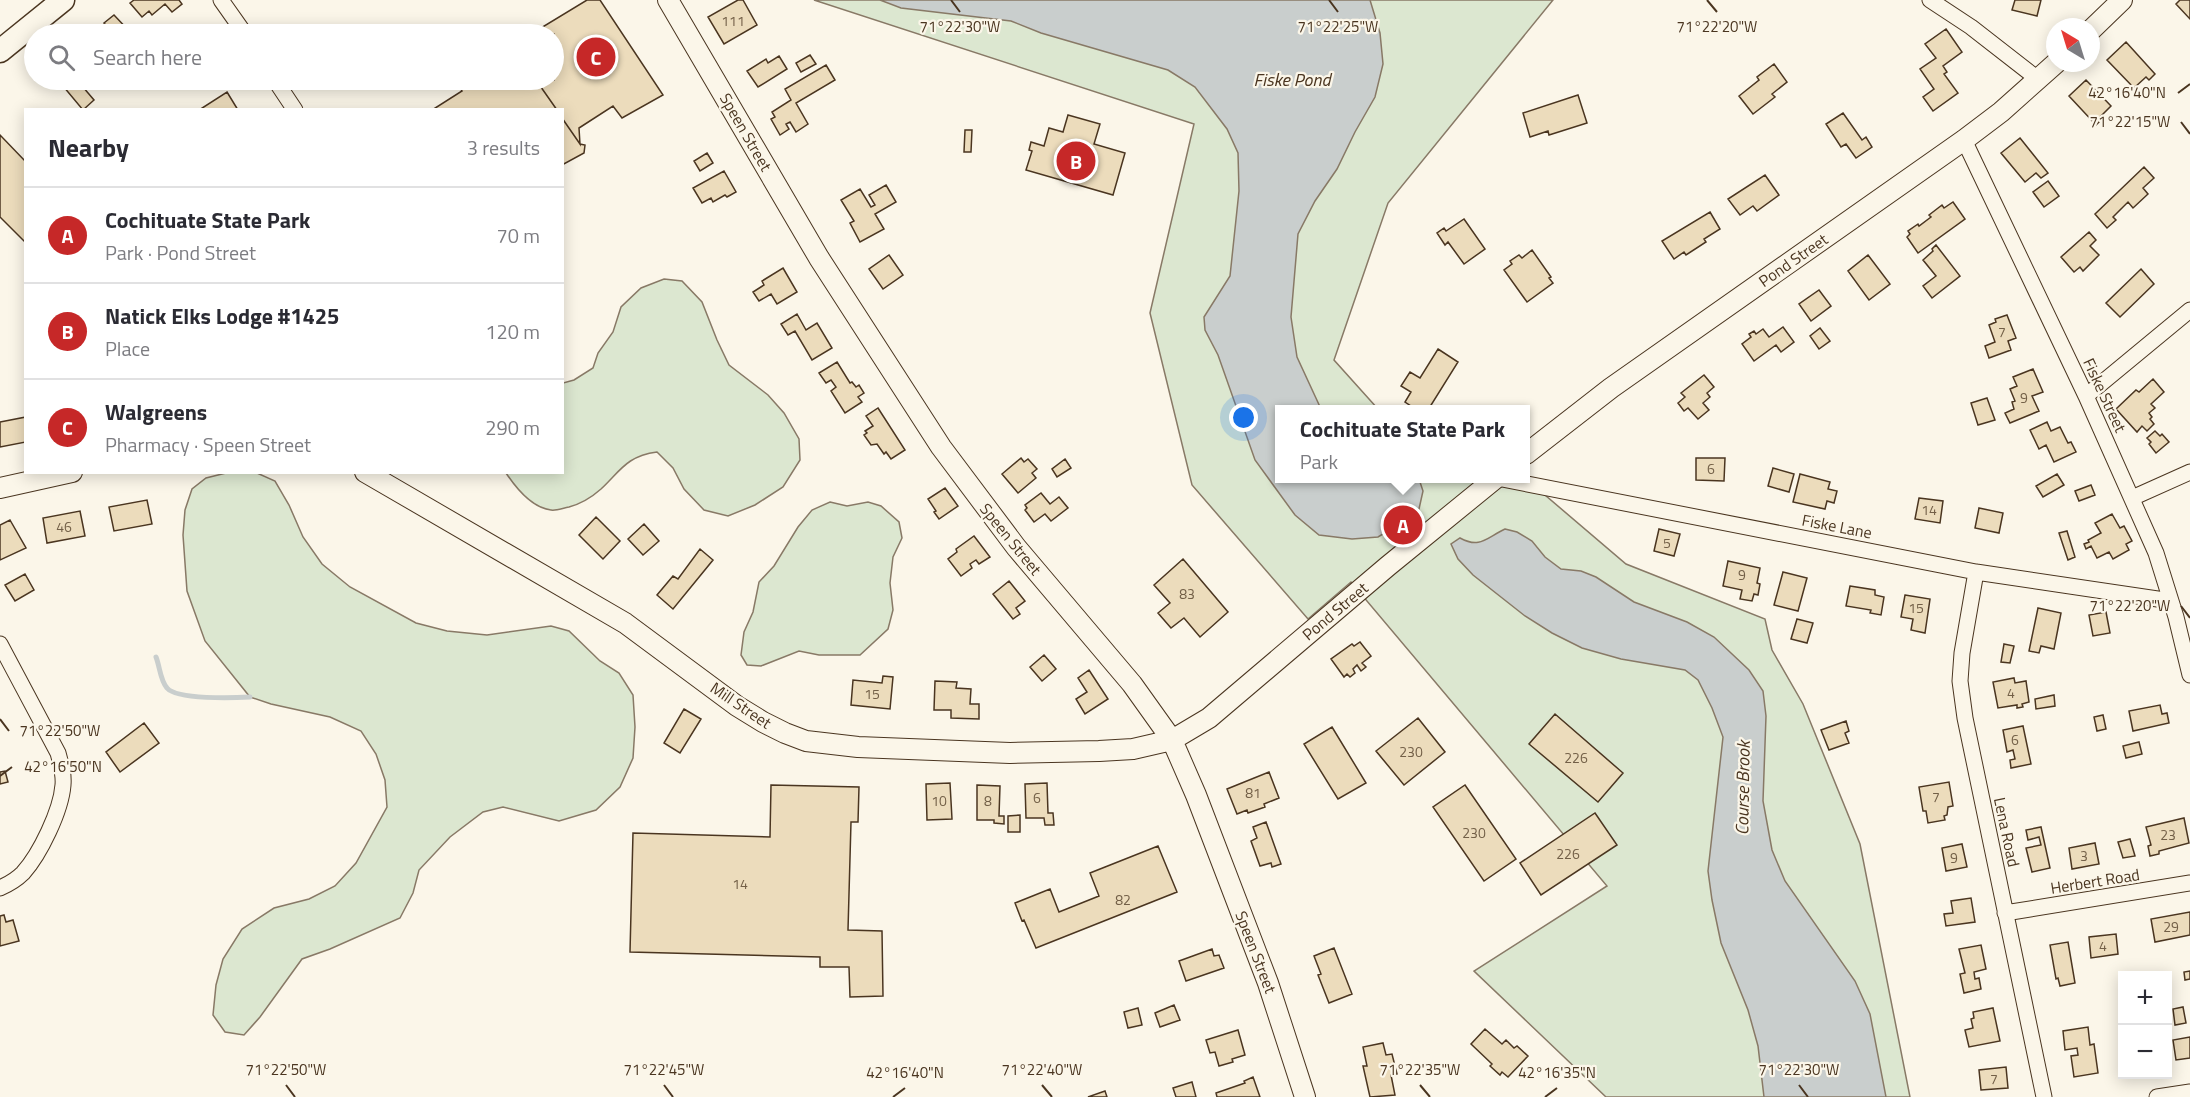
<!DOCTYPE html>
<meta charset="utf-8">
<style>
:root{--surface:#fff;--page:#f2f2f3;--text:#2b2b33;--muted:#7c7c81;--line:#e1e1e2;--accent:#c62828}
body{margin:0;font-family:"Titillium Web",sans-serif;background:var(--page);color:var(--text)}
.controls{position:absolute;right:18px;bottom:18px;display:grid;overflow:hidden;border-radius:0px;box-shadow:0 3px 15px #0003}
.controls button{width:54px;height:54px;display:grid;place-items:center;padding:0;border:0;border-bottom:2px solid var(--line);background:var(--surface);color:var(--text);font:30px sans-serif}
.compass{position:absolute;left:2046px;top:18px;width:54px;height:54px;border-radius:50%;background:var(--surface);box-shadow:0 3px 15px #0003;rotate:322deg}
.you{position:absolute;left:1244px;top:418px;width:21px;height:21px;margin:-15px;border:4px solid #fff;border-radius:50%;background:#1a73e8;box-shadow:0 0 0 9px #1a73e833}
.badge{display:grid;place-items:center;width:39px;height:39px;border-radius:50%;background:var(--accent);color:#fff;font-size:20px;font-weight:700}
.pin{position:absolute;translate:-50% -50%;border:3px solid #fff;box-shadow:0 2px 6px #0006}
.popup{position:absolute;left:1275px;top:405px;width:255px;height:78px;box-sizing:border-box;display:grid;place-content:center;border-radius:0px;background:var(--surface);filter:drop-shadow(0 2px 4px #0005);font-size:20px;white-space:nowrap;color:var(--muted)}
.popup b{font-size:22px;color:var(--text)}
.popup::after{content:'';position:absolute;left:50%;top:100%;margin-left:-12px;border:12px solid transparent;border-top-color:var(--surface)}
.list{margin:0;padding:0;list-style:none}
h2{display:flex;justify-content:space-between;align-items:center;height:78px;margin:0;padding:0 24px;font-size:26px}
h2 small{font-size:20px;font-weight:400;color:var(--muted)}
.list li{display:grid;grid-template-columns:39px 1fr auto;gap:18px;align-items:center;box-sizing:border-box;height:96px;padding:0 24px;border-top:2px solid var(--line)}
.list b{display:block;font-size:22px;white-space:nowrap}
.list p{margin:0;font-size:20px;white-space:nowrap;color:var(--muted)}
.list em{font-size:20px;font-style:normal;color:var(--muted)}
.icon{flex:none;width:33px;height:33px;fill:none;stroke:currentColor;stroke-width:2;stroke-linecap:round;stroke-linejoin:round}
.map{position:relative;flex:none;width:2190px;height:1097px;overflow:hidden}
.search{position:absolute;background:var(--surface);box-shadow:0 3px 15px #0003;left:24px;top:24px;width:540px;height:66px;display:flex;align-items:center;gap:15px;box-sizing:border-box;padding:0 21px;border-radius:33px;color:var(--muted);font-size:22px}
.panel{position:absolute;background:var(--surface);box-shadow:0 3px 15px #0003;left:24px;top:108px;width:540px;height:366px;border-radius:0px}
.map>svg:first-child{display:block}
.green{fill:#dce7d0;stroke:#887966;stroke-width:1.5}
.water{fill:#c9cecd;stroke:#887966;stroke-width:1.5}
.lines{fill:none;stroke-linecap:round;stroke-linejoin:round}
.stream{stroke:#c9cecd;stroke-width:5}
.building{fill:#ecdcbc;stroke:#4a3520;stroke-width:1.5}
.minor-casing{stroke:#4a3520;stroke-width:17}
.tertiary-casing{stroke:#4a3520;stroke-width:22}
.secondary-casing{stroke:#4a3520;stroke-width:25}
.minor{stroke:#fbf6e9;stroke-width:15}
.tertiary{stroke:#fbf6e9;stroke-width:20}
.secondary{stroke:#fbf6e9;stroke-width:22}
.ticks{fill:none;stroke:#4a3520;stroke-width:2}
.labels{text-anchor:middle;stroke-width:4.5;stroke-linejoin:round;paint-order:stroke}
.number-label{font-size:14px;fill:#725f47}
.street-label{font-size:16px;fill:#4a3520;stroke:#fbf6e9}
.water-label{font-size:18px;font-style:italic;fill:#4a3520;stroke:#fbf6e9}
.ticks-label{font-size:15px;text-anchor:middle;fill:#4a3520;stroke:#fbf6e9;stroke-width:4.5;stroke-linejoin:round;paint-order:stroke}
</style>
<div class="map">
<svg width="2190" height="1097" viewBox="0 0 2190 1097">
<rect width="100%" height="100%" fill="#fbf6e9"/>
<path class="green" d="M814 0H1553L1388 203 1334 360 1378 409 1280 410V478H1497L1532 484 1626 564 1765 619 1772 650 1803 704 1860 844 1910 1097H1606L1474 971 1607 886 1351 582 1308 619 1192 485 1150 313 1194 124Z
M664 279 682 281 702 302 717 340 729 365 768 395 784 413 799 439 800 460 783 487 755 505 728 516 704 510 684 489 673 468 657 452C627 456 621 470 601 489 592 497 580 504 569 507 563 508 556 511 551 510 532 508 516 488 506 473L562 472 563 383 574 380 593 368 598 353 613 332 621 307 641 288Z
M226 473H257L275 481 289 505 303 537 322 564 350 587 416 623 447 631 487 635 551 626 569 631 600 661 619 673 633 695 635 727 633 758 620 787 596 810 559 821 503 807 483 812 450 837 419 870 413 893 400 918 330 949 302 959 260 1017 244 1035 225 1032 213 1015 216 985 223 959 242 929 274 908 309 899 335 886 356 863 387 807 385 780 376 754 361 731 330 717 271 704 250 697 205 641 187 591 183 535 185 510 192 489 206 478Z
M830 502 847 506 868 502 881 506 899 522 902 538 893 557 890 583 893 610 888 629 860 655H819L799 651 761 666 747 665 741 655 744 632 753 612 759 582 774 566 798 527 812 510Z"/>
<path class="water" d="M880 0H1370L1380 33 1383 64 1375 97 1355 132 1337 169 1315 201 1298 234 1291 317 1297 357 1321 409 1280 410V478L1419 479 1423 491 1419 509 1405 521 1378 537 1352 539 1319 535 1295 515 1255 460 1218 355 1205 330 1204 317 1230 276 1239 191 1238 153 1227 129 1195 87 1168 70 1041 33 1011 21 901 8Z
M1505 529 1517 532 1532 541 1545 557 1561 569 1581 571 1596 577 1634 602 1687 622 1714 637 1749 670 1763 691 1766 716 1763 801 1772 850 1785 881 1855 981 1870 1014 1886 1097H1764L1758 1046 1748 1010 1721 943 1712 900 1708 871 1723 737 1712 708 1698 680 1685 670 1621 659 1582 648 1552 633 1525 616 1473 575 1458 559 1451 544 1460 538C1480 549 1486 538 1505 529Z"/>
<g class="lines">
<path class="stream" d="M156 657C160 667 160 680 167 688 177 700 234 698 250 697"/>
</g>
<path class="building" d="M134 0H179L182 4 172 12 165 4 152 15 149 11 142 17 130 3Z
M587 0H600L663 95 622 118 613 106 579 128 580 144 562 118V110H557L536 80H554V34H531Z
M738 0H743L757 25 724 44 708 17Z
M2015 0H2041L2037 16 2012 10Z
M2180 0H2190V19L2176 4Z
M114 15 131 33 97 34 107 26 104 23Z
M1946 29 1962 52 1943 66 1947 72 1944 74 1958 93 1933 111 1923 97 1934 89 1920 69 1936 58 1925 44Z
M2126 42 2155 74 2149 80 2146 77 2134 88 2107 60Z
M810 55 816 64 801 72 796 63Z
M779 56 787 69 758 87 747 71 766 59 768 63Z
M1774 64 1787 82 1772 94 1775 97 1753 114 1739 96 1759 80 1757 77Z
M826 65 835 80 796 103 808 124 796 132 790 122 786 124 789 129 780 135 771 119 775 117 772 112 791 100 785 89Z
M58 80H77L94 100 83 110Z
M460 80H536L557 110H432L462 91 456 82Z
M2086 80 2111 106 2099 118 2101 120 2096 125 2069 96Z
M227 92 238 110H199Z
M1578 95 1587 123 1549 135 1548 131 1530 137 1523 113Z
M1843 113 1862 140 1866 137 1872 147 1856 158 1846 144 1841 147 1826 124Z
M1068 115 1100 124 1094 144 1125 153 1113 195 1026 170 1032 151 1029 150 1031 142 1044 146 1049 128 1063 132Z
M562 118 580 144 585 145 584 153 562 165Z
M965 130H972L971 152H964Z
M0 135 26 162V243L0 217Z
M2020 138 2048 173 2041 178 2036 173 2025 182 2001 153Z
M707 153 713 163 700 171 694 161Z
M2144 167 2154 178 2143 188 2148 194 2133 208 2128 202 2113 217 2116 220 2107 228 2095 214Z
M724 171 736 192 727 197 725 195 713 202 711 198 702 203 693 188Z
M1765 175 1779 195 1757 211 1753 206 1740 215 1728 199Z
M2048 181 2059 196 2044 207 2033 192Z
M886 185 896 202 875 214 884 229 860 242 850 223 854 221 841 200 860 189 871 207 875 205 869 195Z
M1953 202 1965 219 1918 253 1907 237 1910 234 1908 231 1918 224 1919 226 1931 217 1929 215 1942 205 1944 208Z
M1710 212 1720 229 1704 239 1706 242 1686 255 1684 252 1674 259 1662 241Z
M1464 219 1485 249 1464 264 1448 242 1445 245 1437 233 1444 228 1446 231Z
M2089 232 2096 240 2090 246 2099 255 2083 271 2080 267 2074 272 2061 257Z
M1936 245 1960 276 1932 298 1923 286 1936 276 1923 260 1933 251 1932 249Z
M1532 250 1551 277 1549 278 1553 283 1527 302 1504 270 1512 264 1510 261 1519 255 1522 258Z
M889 255 903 275 883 289 869 269Z
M1868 255 1890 284 1869 300 1848 271Z
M783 268 797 292 777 304 771 294 759 301 753 292 764 285 762 281Z
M2141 269 2154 284 2120 317 2106 303Z
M1819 290 1831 306 1811 321 1799 304Z
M797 314 806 330 817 323 832 348 812 360 795 331 788 335 781 324Z
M2007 315 2016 338 2008 341 2011 350 1989 358 1985 346 1995 342 1989 325 1996 322 1995 319Z
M1783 327 1794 342 1781 352 1776 345 1754 361 1742 344 1751 337 1749 334 1754 331 1756 334 1763 329 1769 337Z
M1820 328 1830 341 1819 349 1810 336Z
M1438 349 1458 362 1428 410H1417L1405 402 1411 392 1401 386 1410 372 1420 378Z
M837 362 850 383 852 382 856 387 859 385 864 393 858 397 862 402 845 413 831 391 836 387 831 380 826 383 819 373Z
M2033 369 2043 392 2032 396 2039 411 2010 423 2005 413 2014 409 2012 402 2015 401 2010 389 2017 386 2013 377Z
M1704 375 1714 387 1707 393 1710 397 1703 403 1709 410 1698 419 1688 408 1684 411 1678 403 1685 397 1681 393Z
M2153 379 2164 392 2151 404 2155 408 2149 413 2152 417 2150 419 2154 424 2147 431 2142 426 2137 432 2116 409 2136 390 2139 392Z
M1987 398 1995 420 1978 425 1971 403Z
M878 408 905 450 891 459 886 452 884 454 877 444 871 445 864 435 867 433 865 431 873 426 866 416Z
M26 417V442L0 447V422Z
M2047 422 2051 431 2060 427 2068 443 2071 442 2076 452 2054 462 2046 445 2039 449 2030 430Z
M2155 431 2160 436 2162 434 2169 442 2156 453 2149 444 2151 442 2147 438Z
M1021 458 1024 462 1028 459 1037 469 1032 473 1036 478 1018 493 1002 474Z
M1696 458H1725L1724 481 1696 480Z
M1065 459 1071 468 1057 477 1052 469Z
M1773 468 1794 474 1789 492 1768 486Z
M1800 474 1830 482 1828 489 1837 491 1834 503 1827 501 1825 509 1793 502Z
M2057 474 2064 485 2043 497 2036 486Z
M2091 485 2095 495 2079 501 2075 491Z
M945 488 958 506 939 519 934 512 936 511 928 499Z
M1041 493 1050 504 1059 497 1068 508 1051 521 1045 514 1034 522 1025 510 1027 508 1025 505Z
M1919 498 1943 501 1940 523 1915 519Z
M147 500 152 524 114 531 109 507Z
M1979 508 2003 513 1999 533 1975 528Z
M80 511 85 536 47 543 43 518Z
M2112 514 2120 528 2124 526 2132 541 2126 544 2129 550 2113 559 2109 552 2097 558 2091 546 2086 549 2084 544 2089 542 2088 540 2101 533 2095 523Z
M596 517 620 541 603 559 579 535Z
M10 520 26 548 0 560V525Z
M644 524 659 541 643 555 628 539Z
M1659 529 1680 534 1674 556 1654 551Z
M2067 531 2075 557 2068 560 2059 533Z
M974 536 990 557 979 564 976 560 970 564 972 568 961 576 948 559 957 552 956 549Z
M700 549 713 560 673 609 657 595 673 576 678 579Z
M1183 559 1228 612 1200 637 1184 618 1171 628 1158 613 1170 603 1154 585Z
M1728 561 1760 568 1757 583 1760 584 1758 595 1754 594 1752 601 1740 599 1742 590 1723 586Z
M1783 572 1807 578 1798 611 1774 605Z
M25 574 34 590 15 601 5 585Z
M1009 581 1025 601 1016 608 1020 614 1013 619 993 594Z
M1850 586 1875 590V595L1884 597 1881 615 1870 613 1871 610 1846 606Z
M1905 595 1930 599 1925 633 1911 630 1913 619 1901 617Z
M2038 608 2061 613 2054 649 2041 646 2039 653 2029 651Z
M2106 612 2110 633 2093 636 2089 615Z
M1797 619 1813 623 1807 643 1791 639Z
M1360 642 1371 656 1362 663 1366 667 1361 671 1357 665 1353 669 1355 673 1350 677 1347 674 1344 677 1331 659 1352 644 1354 646Z
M2004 644 2014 646 2010 663 2001 662Z
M1044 655 1056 669 1042 681 1030 667Z
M1089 670 1108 699 1085 714 1076 699 1087 692 1078 678Z
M883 676 893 677 890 709 851 705 853 680 882 683Z
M2014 678 2015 683 2026 681 2029 702 2022 704 2023 707 2017 708V705L1998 708 1993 682Z
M935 681 957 682 956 688 971 689 970 704H979V719L951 718V710H934Z
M2054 695 2055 706 2036 709 2035 699Z
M2160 705 2162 714 2167 713 2169 723 2133 731 2129 711Z
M684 709 701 719 680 753 664 743Z
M1555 714 1623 773 1598 802 1529 744Z
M2103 715 2106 729 2097 731 2094 717Z
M1418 718 1445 752 1404 785 1376 751Z
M1846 721 1849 731 1845 733 1849 743 1829 750 1821 730Z
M144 723 159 743 120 772 106 752Z
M2023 726 2031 764 2011 768 2010 760 2015 759 2013 750 2007 752 2003 730Z
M1332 727 1366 783 1338 799 1304 744Z
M2139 742 2142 754 2126 758 2123 746Z
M5 771 8 782 0 784V772Z
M1269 772 1279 798 1264 804 1265 807 1248 813 1247 810 1237 814 1227 789Z
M1949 782 1953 806 1948 807 1947 815 1944 816 1945 820 1928 823 1926 811H1923L1919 787Z
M950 783 952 819 927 820 926 784Z
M1047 783 1048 813H1053L1054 825H1045L1044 818H1026L1025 784Z
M771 785 859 787 858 822H851L848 930 882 931 883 996 850 997 849 967H820V957L630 952 633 833 770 837Z
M977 785 1000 786 999 816H1004V824L994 823V820H977Z
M1465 785 1516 859 1484 881 1433 807Z
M1595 813 1617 845 1541 895 1520 863Z
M1020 815V832H1008V816Z
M2184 818 2189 843 2159 851V854L2150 856 2148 846 2151 845 2146 827Z
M1266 822 1281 864 1272 867 1271 863 1260 866 1251 841 1257 838 1253 827Z
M2041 827 2050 868 2032 872 2026 848 2041 845 2039 837 2028 840 2026 830Z
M2130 839 2135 856 2123 858 2118 842Z
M2095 843 2099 864 2072 869 2069 848Z
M1962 844 1967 867 1946 871 1942 848Z
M1158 846 1177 892 1036 948 1024 920 1022 921 1015 903 1050 889 1059 912 1099 896 1090 873Z
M1971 898 1975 922 1946 926 1944 914 1953 913 1951 901Z
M2190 912V935L2155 942 2151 919Z
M4 915 6 922 13 920 19 941 0 946V916Z
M2116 934 2118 954 2091 958 2089 937Z
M2068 942 2075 983 2060 986 2058 978 2056 979 2050 945Z
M1981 945 1986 969 1974 972 1975 979 1979 978 1981 989 1964 993 1960 974 1965 973 1959 949Z
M1334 948 1352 994 1329 1003 1318 975 1321 974 1314 956Z
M1212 949 1214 956 1219 955 1224 968 1186 981 1179 961Z
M2190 971V979L2185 980 2184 972Z
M1174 1005 1180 1020 1160 1027 1155 1013Z
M2183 1007 2186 1023 2175 1025 2173 1009Z
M1138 1008 1142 1025 1128 1028 1124 1012Z
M1993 1008 2000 1041 1969 1047 1965 1030 1973 1028 1971 1019 1974 1018 1973 1012Z
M2088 1027 2090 1045 2094 1044 2098 1073 2074 1077 2071 1056 2078 1055 2077 1048 2065 1050 2063 1031Z
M1485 1029 1502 1044 1506 1040 1514 1048 1517 1046 1528 1056 1508 1077 1502 1072 1500 1075 1490 1066 1492 1064 1471 1044Z
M1238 1030 1245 1055 1232 1059 1233 1062 1219 1066 1215 1052 1210 1053 1206 1040Z
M2190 1037V1058L2176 1060 2173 1040Z
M1383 1043 1386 1055 1392 1054 1397 1074 1391 1075 1395 1095 1370 1097 1363 1066H1367L1363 1047Z
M2006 1067 2008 1088 1981 1090 1979 1070Z
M1253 1077 1260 1097H1217L1216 1093 1245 1083 1244 1081Z
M1192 1082 1196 1097H1176L1173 1088Z
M1105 1091 1107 1097H1088Z"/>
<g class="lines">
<defs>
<path id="minor" d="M221 0 245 34
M1930 0 1971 27 2039 80
M275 80 295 110
M1964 140 2086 396 2156 553 2176 617 2190 675
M2086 396 2190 310
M1497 478 1976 572 2171 601
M2132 498 2190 472
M1976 572 1962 653 1960 681 1965 718 2044 1097
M0 644 58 753C61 764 64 774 63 785 61 811 40 854 23 873 16 880 9 884 0 888
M2005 913 2190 883
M2157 1097 2190 1092"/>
<path id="tertiary" d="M668 0 819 258 941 447 1016 547 1132 684 1172 740 1196 795 1268 983 1305 1097
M2091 30 2122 0
M1526 454 1611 388 1964 140 2001 112 2056 63
M365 472 625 623 737 706 763 722 785 733 806 741 858 747 1010 753 1099 751 1133 749 1172 740 1209 718 1388 566 1496 478
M0 488 72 472"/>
<path id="secondary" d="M0 51 63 0"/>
</defs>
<use href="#minor" class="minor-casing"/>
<use href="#tertiary" class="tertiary-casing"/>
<use href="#secondary" class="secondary-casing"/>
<use href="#minor" class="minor"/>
<use href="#tertiary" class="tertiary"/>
<use href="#secondary" class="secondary"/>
</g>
<path class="ticks" d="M951 0 960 12M1329 0 1338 12M1707 0 1717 12M2178 93 2190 84M2181 122 2190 134M2181 606 2190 618M0 719 9 731M0 776 12 767M286 1085 295 1097M664 1085 673 1097M1042 1085 1052 1097M1420 1085 1430 1097M1799 1085 1808 1097M893 1097 905 1088M1545 1097 1557 1088"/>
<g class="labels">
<g class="number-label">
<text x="733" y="26">111</text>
<text x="2002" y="337">7</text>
<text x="2024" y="403">9</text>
<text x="1711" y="474">6</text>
<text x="1929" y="515">14</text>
<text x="64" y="532">46</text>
<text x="1667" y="548">5</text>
<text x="1742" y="580">9</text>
<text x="1187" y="599">83</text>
<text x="1916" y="613">15</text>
<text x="2011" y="698">4</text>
<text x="872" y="699">15</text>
<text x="2015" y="745">6</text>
<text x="1411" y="757">230</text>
<text x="1576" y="763">226</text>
<text x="1253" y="798">81</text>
<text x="1936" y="802">7</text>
<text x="1037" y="803">6</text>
<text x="939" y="806">10</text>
<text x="988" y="806">8</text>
<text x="1474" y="838">230</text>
<text x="2168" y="840">23</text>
<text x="1568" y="859">226</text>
<text x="2084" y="861">3</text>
<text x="1954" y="863">9</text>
<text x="740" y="889">14</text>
<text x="1123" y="905">82</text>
<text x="2171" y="932">29</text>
<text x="2103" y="951">4</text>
<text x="1994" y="1084">7</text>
</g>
<g class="street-label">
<text transform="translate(746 132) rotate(60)" y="6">Speen Street</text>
<text transform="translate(1793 260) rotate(-35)" y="6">Pond Street</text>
<text transform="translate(2105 395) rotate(65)" y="6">Fiske Street</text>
<text transform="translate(1837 526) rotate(11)" y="6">Fiske Lane</text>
<text transform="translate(1011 539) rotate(51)" y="6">Speen Street</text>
<text transform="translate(1335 611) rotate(-40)" y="6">Pond Street</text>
<text transform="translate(741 705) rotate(34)" y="6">Mill Street</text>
<text transform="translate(2007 832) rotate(78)" y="6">Lena Road</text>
<text transform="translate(2095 881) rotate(-9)" y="6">Herbert Road</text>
<text transform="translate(1256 952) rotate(69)" y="6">Speen Street</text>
</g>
<g class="water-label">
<text x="1292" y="86">Fiske Pond</text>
<text transform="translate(1743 788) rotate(-89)" y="6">Course Brook</text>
</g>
</g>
<g class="ticks-label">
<text x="1717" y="32">71°22'20"W</text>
<text x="960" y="32">71°22'30"W</text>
<text x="1338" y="32">71°22'25"W</text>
<text x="2127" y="98">42°16'40"N</text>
<text x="2130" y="127">71°22'15"W</text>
<text x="2130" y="611">71°22'20"W</text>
<text x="60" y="736">71°22'50"W</text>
<text x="63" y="772">42°16'50"N</text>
<text x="286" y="1075">71°22'50"W</text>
<text x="664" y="1075">71°22'45"W</text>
<text x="1042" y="1075">71°22'40"W</text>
<text x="1420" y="1075">71°22'35"W</text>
<text x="1799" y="1075">71°22'30"W</text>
<text x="905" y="1078">42°16'40"N</text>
<text x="1557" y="1078">42°16'35"N</text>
</g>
</svg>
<div class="controls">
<button>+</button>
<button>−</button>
</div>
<svg class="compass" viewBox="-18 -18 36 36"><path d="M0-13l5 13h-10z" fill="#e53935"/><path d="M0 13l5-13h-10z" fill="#7c7c81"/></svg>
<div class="you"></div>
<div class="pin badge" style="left:1403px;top:525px">A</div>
<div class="popup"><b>Cochituate State Park</b>Park</div>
<div class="pin badge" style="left:1076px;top:161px">B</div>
<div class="pin badge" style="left:596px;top:57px">C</div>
<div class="search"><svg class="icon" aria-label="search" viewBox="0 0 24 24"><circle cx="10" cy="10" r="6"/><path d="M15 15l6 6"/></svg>Search here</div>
<section class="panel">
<h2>Nearby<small>3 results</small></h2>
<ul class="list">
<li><span class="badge">A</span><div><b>Cochituate State Park</b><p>Park · Pond Street</p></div><em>70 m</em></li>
<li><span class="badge">B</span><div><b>Natick Elks Lodge #1425</b><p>Place</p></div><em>120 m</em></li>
<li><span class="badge">C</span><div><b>Walgreens</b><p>Pharmacy · Speen Street</p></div><em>290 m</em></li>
</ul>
</section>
</div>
